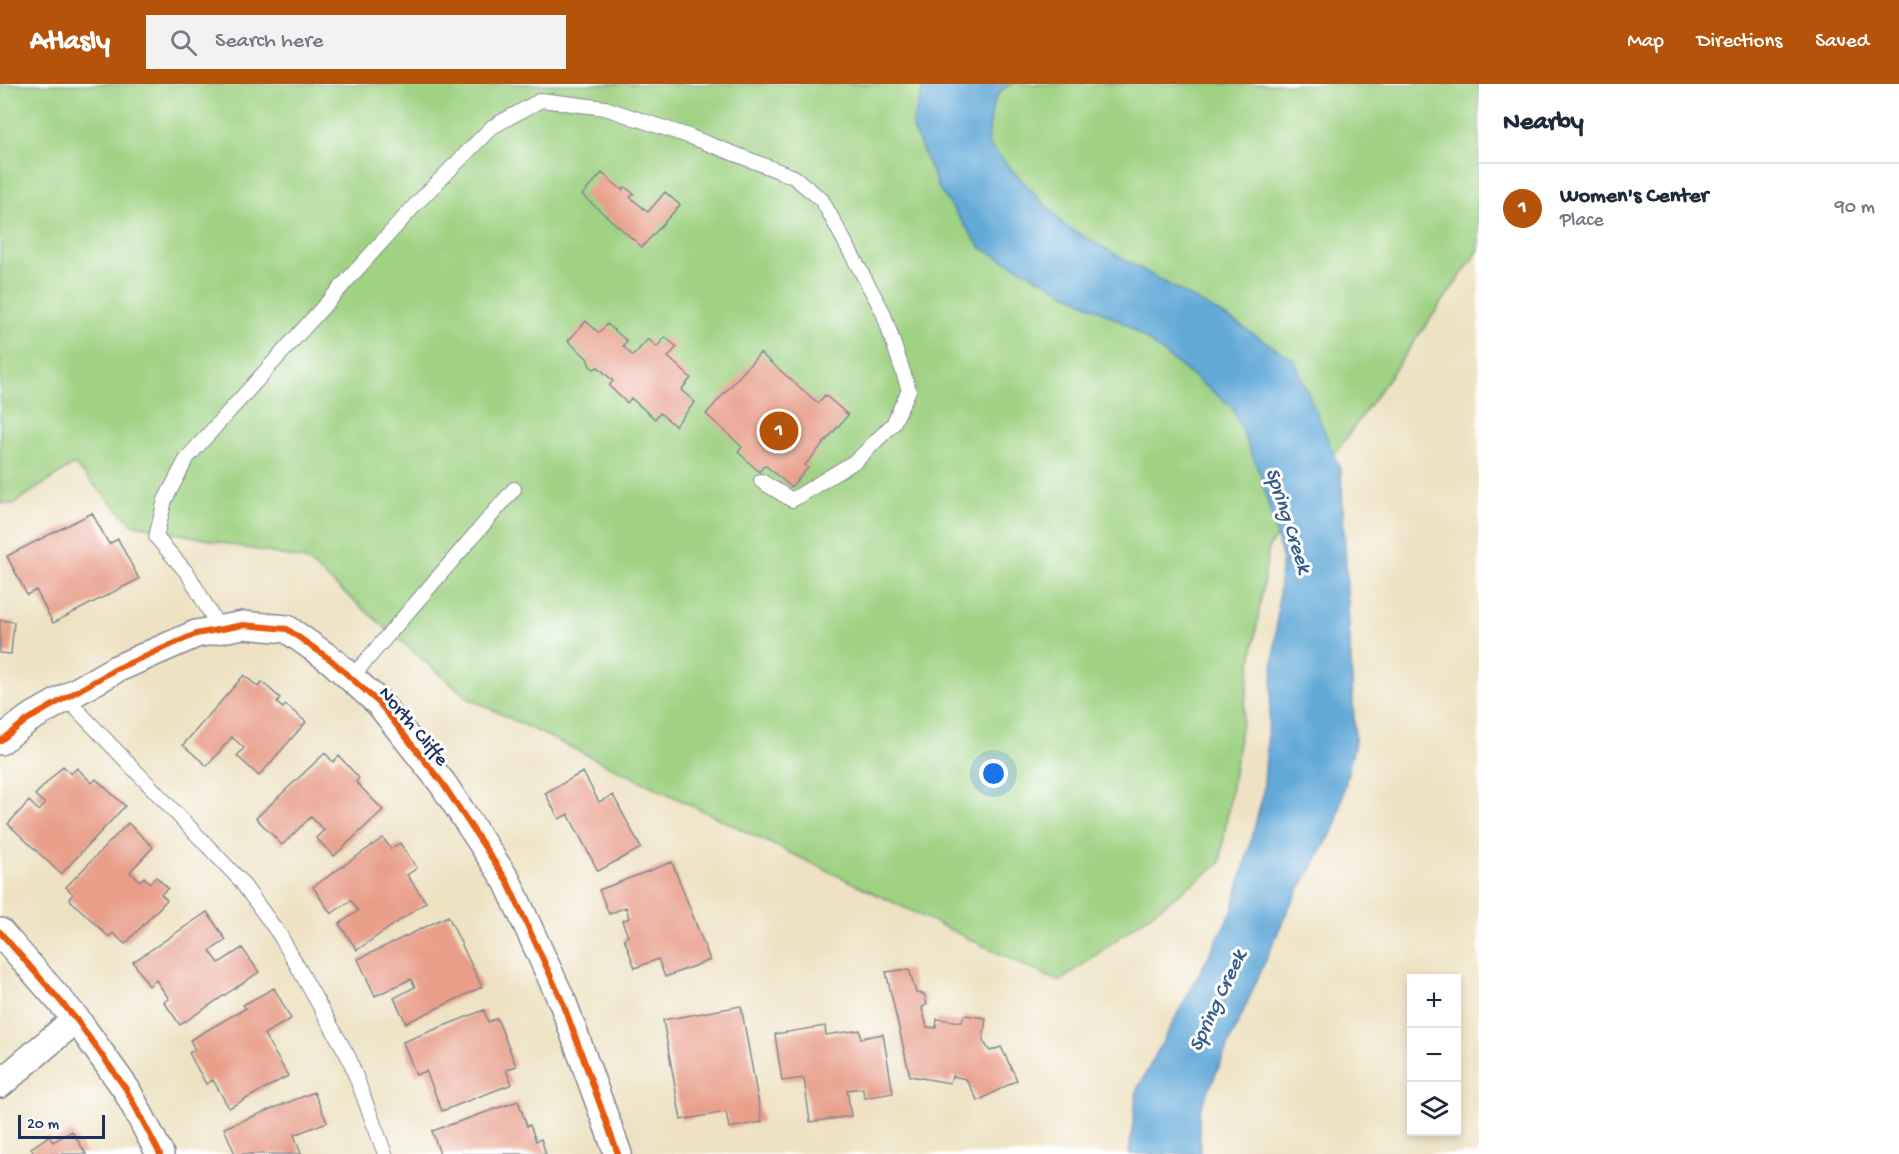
<!DOCTYPE html>
<meta charset="utf-8">
<style>
:root{--surface:#fff;--page:#f2f2f3;--text:#1f2937;--muted:#747a83;--line:#e0e1e3;--accent:#b45309}
body{margin:0;font-family:"Gochi Hand",sans-serif;background:var(--page);color:var(--text)}
.controls{position:absolute;right:18px;bottom:18px;display:grid;overflow:hidden;border-radius:0px;box-shadow:0 3px 9px #0003}
.controls button{width:54px;height:54px;display:grid;place-items:center;padding:0;border:0;border-bottom:2px solid var(--line);background:var(--surface);color:var(--text);font:30px sans-serif}
.scale{position:absolute;left:18px;bottom:15px;width:87px;box-sizing:border-box;padding-left:6px;border:3px solid #1b2f5e;border-top:0;font-size:16px;line-height:21px;white-space:nowrap;color:#1b2f5e;-webkit-text-stroke:4px #fff;paint-order:stroke}
.you{position:absolute;left:994px;top:690px;width:21px;height:21px;margin:-15px;border:4px solid #fff;border-radius:50%;background:#1a73e8;box-shadow:0 0 0 9px #1a73e833}
.badge{display:grid;place-items:center;width:39px;height:39px;border-radius:50%;background:var(--accent);color:#fff;font-size:20px;font-weight:700}
.pin{position:absolute;translate:-50% -50%;border:3px solid #fff;box-shadow:0 2px 6px #0006}
.list{margin:0;padding:0;list-style:none}
h2{display:flex;justify-content:space-between;align-items:center;height:78px;margin:0;padding:0 24px;font-size:26px}
h2 small{font-size:20px;font-weight:400;color:var(--muted)}
.list li{display:grid;grid-template-columns:39px 1fr auto;gap:18px;align-items:center;box-sizing:border-box;height:90px;padding:0 24px;border-top:2px solid var(--line)}
.list b{display:block;font-size:22px;white-space:nowrap}
.list p{margin:0;font-size:20px;white-space:nowrap;color:var(--muted)}
.list em{font-size:20px;font-style:normal;color:var(--muted)}
.icon{flex:none;width:33px;height:33px;fill:none;stroke:currentColor;stroke-width:2;stroke-linecap:round;stroke-linejoin:round}
.map{position:relative;flex:none;width:1479px;height:1070px;overflow:hidden}
header{display:flex;align-items:center;gap:36px;box-sizing:border-box;height:84px;padding:0 30px;background:var(--accent);color:#fff}
header strong{font-size:28px}
nav{display:flex;gap:33px;margin-inline-start:auto;font-size:21px}
.search{width:420px;height:54px;background:var(--page);display:flex;align-items:center;gap:15px;box-sizing:border-box;padding:0 21px;border-radius:0px;color:var(--muted);font-size:22px}
main{display:flex}
aside{flex:1;background:var(--surface)}
.map>svg:first-child{display:block}
.green{fill:#9fd283;stroke:#5d8070;stroke-width:1.5}
.water{fill:#62a9d8;stroke:#3e6c9b;stroke-width:1.5}
.building{fill:#e89e89}
.lines{fill:none;stroke-linecap:round;stroke-linejoin:round}
.service-casing{stroke:#848890;stroke-width:16}
.minor-casing{stroke:#848890;stroke-width:30}
.service{stroke:#fff;stroke-width:14}
.minor{stroke:#fff;stroke-width:27}
.cycleway-casing{stroke:#fff;stroke-width:10}
.cycleway{stroke:#e8590c;stroke-width:6}
.labels{text-anchor:middle;stroke-width:6;stroke-linejoin:round;paint-order:stroke}
.street-label{font-size:20px;fill:#1b2f5e;stroke:#fff}
.water-label{font-size:21px;font-style:italic;fill:#345a89;stroke:#fff}
</style>
<header>
<strong>Atlasly</strong>
<div class="search"><svg class="icon" aria-label="search" viewBox="0 0 24 24"><circle cx="10" cy="10" r="6"/><path d="M15 15l6 6"/></svg>Search here</div>
<nav><a>Map</a><a>Directions</a><a>Saved</a></nav>
</header>
<main>
<div class="map">
<svg width="1479" height="1070" viewBox="0 0 1479 1070">
<rect width="100%" height="100%" fill="#fff"/>
<filter id="ink" filterUnits="userSpaceOnUse"><feTurbulence type="fractalNoise" baseFrequency=".0167" numOctaves="2"/><feDisplacementMap in="SourceGraphic" scale="12" xChannelSelector="R" yChannelSelector="G"/><feConvolveMatrix kernelMatrix="1 2 1 2 8 2 1 2 1" color-interpolation-filters="sRGB"/></filter>
<filter id="wash" filterUnits="userSpaceOnUse"><feTurbulence type="fractalNoise" baseFrequency=".008" numOctaves="4" result="noise"/><feDisplacementMap in="SourceGraphic" scale="24" xChannelSelector="R" yChannelSelector="G"/><feGaussianBlur stdDeviation="1.35" result="paint"/><feColorMatrix in="noise" values="0 0 0 0 0 0 0 0 0 0 0 0 0 0 0 0 0 1.4 0 .05"/><feComposite in="paint" operator="in"/></filter>
<g filter="url(#wash)">
<rect width="100%" height="100%" fill="#eee2c3"/>
<path class="green" d="M0 0H1479V166L1269 463 1220 779 1059 898 468 614 306 476 132 440 74 380 13 420 0 419Z"/>
<path class="water" d="M924 0H1014C989 5 990 40 988 60L1065 142 1233 237 1294 276 1341 387 1355 658 1335 744 1289 823 1199 1028 1200 1070H1129L1137 1006 1232 828 1263 711 1282 473 1261 392 1232 323 1129 242 981 164 939 105 912 42Z"/>
<g id="blocks">
<path class="building" d="M602 89 622 106 625 103 634 110 630 113 648 128 665 108 680 121 642 163 582 111Z
M586 237 599 249 607 240 627 257 623 262 633 272 648 255 657 263 665 253 677 263 668 273 691 294 681 306 695 318 675 342 660 329 655 335 631 314 627 319 609 302 613 297 598 283 594 285 590 282 587 274 568 257Z
M760 269 818 319 825 311 848 331 805 381 808 384 791 403 765 381 759 388 738 368 742 363 706 330Z
M92 429 109 460 118 455 139 495 53 539 36 506 27 511 7 472Z
M0 536 14 538 11 570 0 569Z
M244 591 258 603 262 598 280 614 277 619 283 624 286 621 306 638 259 692 237 672 244 664 232 653 207 682 183 661Z
M325 669 333 678 339 672 359 694 356 698 383 726 334 772 316 754 324 746 311 733 282 761 256 734Z
M63 682 71 690 77 684 92 699 96 695 125 722 61 790 8 740 29 717 39 727 45 720 35 711Z
M583 688 599 718 613 711 641 764 598 787 568 730 559 735 545 709Z
M128 739 153 763 130 788 140 797 144 793 150 799 156 793 168 804 161 810 167 816 125 860 113 849 109 853 69 815 73 810 66 803Z
M383 754 391 765 400 759 417 784 407 791 426 818 357 866 339 840 358 827 351 816 331 830 313 803Z
M672 778 710 876 665 893 658 875 635 884 624 854 628 852 622 837 629 834 626 823 609 830 599 806Z
M207 828 226 856 210 867 219 879 242 864 259 888 180 941 164 918 169 915 156 896 149 902 133 878Z
M448 832 482 903 406 939 394 914 415 903 411 895 375 912 358 875Z
M909 885 916 909 924 910 927 920 922 924 927 943 936 944 937 935 962 938 964 931 986 934 983 957 990 967 1001 963 1017 996 978 1017 966 995 952 992 950 999 910 992 886 888Z
M274 904 291 935 264 950 288 992 229 1024 213 996 206 1000 189 969 195 966 190 956 246 924 243 921Z
M741 922 762 1038 729 1044 726 1028 681 1036 663 936Z
M484 926 488 938 497 934 516 982 506 986 512 1000 442 1027 426 987 416 991 403 958Z
M825 942 826 951 860 946 861 954 883 950 893 1009 864 1014 863 1004 847 1006 851 1032 810 1038 804 994 782 997 775 950Z
M314 1008 327 1038 294 1051 301 1070H235L224 1044Z
M518 1017 527 1042 530 1041 536 1057 541 1055 546 1070H440L432 1047Z
M72 1047 86 1070H30L33 1068 31 1064 49 1052 53 1058Z"/>
</g>
</g>
<g filter="url(#ink)">
<use href="#blocks" fill-opacity="0" stroke="#848890" stroke-width="1.5"/>
<g class="lines">
<defs>
<path id="service" d="M220 546 188 490 156 453 165 416 187 374 416 120 492 43 541 16 605 24 691 53 794 93 822 116 883 228 909 306 893 340 857 376 792 416 761 397
M351 594 514 405
M66 614 240 796 281 853 349 974 385 1070"/>
<path id="minor" d="M0 657 27 636 116 585 196 550 243 541 287 545 331 576 379 619 443 700 507 797 563 919 618 1070
M0 848 76 935 126 1005 160 1070
M0 1000 76 935"/>
</defs>
<use href="#service" class="service-casing"/>
<use href="#minor" class="minor-casing"/>
<use href="#service" class="service"/>
<use href="#minor" class="minor"/>
<defs>
<path id="cycleway" d="M0 657 27 636 116 585 196 550 243 541 287 545 331 576 379 619 443 700 507 797 563 919 618 1070
M0 848 76 935 126 1005 160 1070"/>
</defs>
<use href="#cycleway" class="cycleway-casing"/>
<use href="#cycleway" class="cycleway"/>
</g>
</g>
<g class="labels">
<g class="street-label">
<text transform="translate(415 641) rotate(50)" y="7">North Cliffe</text>
</g>
<g class="water-label">
<text transform="translate(1290 436) rotate(72)" y="7">Spring Creek</text>
<text transform="translate(1216 916) rotate(-65)" y="7">Spring Creek</text>
</g>
</g>
</svg>
<div class="controls">
<button>+</button>
<button>−</button>
<button><svg class="icon" aria-label="layers" viewBox="0 0 24 24"><path d="M12 4l9 5-9 5-9-5zM3 14l9 5 9-5"/></svg></button>
</div>
<div class="scale">20 m</div>
<div class="you"></div>
<div class="pin badge" style="left:779px;top:347px">1</div>
</div>
<aside>
<h2>Nearby<small></small></h2>
<ul class="list">
<li><span class="badge">1</span><div><b>Women's Center</b><p>Place</p></div><em>90 m</em></li>
</ul>
</aside>
</main>
